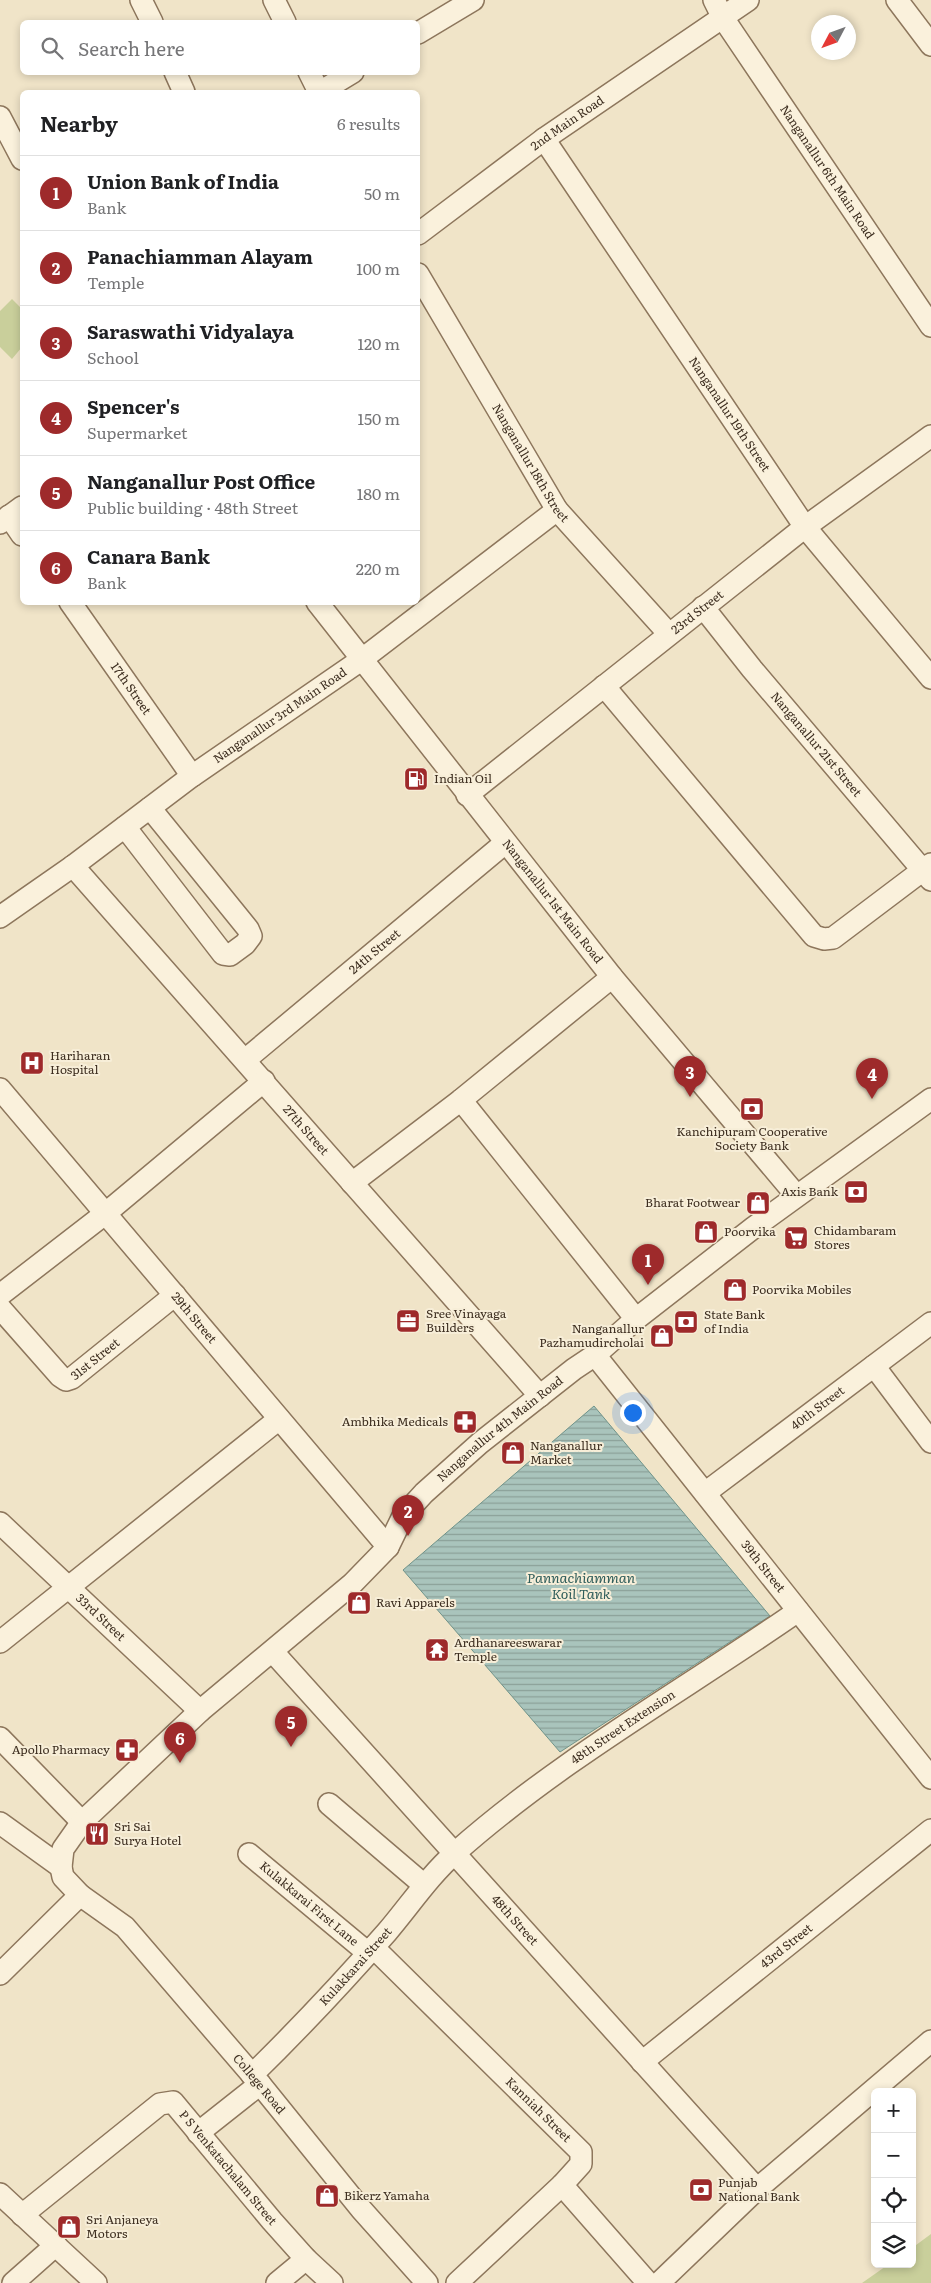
<!DOCTYPE html>
<meta charset="utf-8">
<style>
:root{--surface:#fff;--page:#f6f6f6;--text:#202124;--muted:#757577;--line:#e0e0e0;--accent:#9e2a2b}
body{margin:0;font-family:Literata,serif;background:var(--page);color:var(--text)}
.controls{position:absolute;right:15px;bottom:15px;display:grid;overflow:hidden;border-radius:8px;box-shadow:0 2px 8px #0003}
.controls button{width:45px;height:45px;display:grid;place-items:center;padding:0;border:0;border-bottom:1px solid var(--line);background:var(--surface);color:var(--text);font:25px sans-serif}
.compass{position:absolute;left:811px;top:15px;width:45px;height:45px;border-radius:50%;background:var(--surface);box-shadow:0 2px 8px #0003;rotate:229deg}
.you{position:absolute;left:632px;top:1412px;width:18px;height:18px;margin:-12px;border:4px solid #fff;border-radius:50%;background:#1a73e8;box-shadow:0 0 0 8px #1a73e833}
.badge{display:grid;place-items:center;width:32px;height:32px;border-radius:50%;background:var(--accent);color:#fff;font-size:16px;font-weight:700}
.pin{position:absolute;translate:-50% -41px;filter:drop-shadow(0 1px 2px #0008)}
.pin::after{content:'';position:absolute;top:26px;width:18px;height:15px;background:inherit;clip-path:polygon(0 0,100% 0,50% 100%)}
.list{margin:0;padding:0;list-style:none}
h2{display:flex;justify-content:space-between;align-items:center;height:65px;margin:0;padding:0 20px;font-size:21px}
h2 small{font-size:16px;font-weight:400;color:var(--muted)}
.list li{display:grid;grid-template-columns:32px 1fr auto;gap:15px;align-items:center;box-sizing:border-box;height:75px;padding:0 20px;border-top:1px solid var(--line)}
.list b{display:block;font-size:19px;white-space:nowrap}
.list p{margin:0;font-size:16px;white-space:nowrap;color:var(--muted)}
.list em{font-size:16px;font-style:normal;color:var(--muted)}
.icon{flex:none;width:28px;height:28px;fill:none;stroke:currentColor;stroke-width:2;stroke-linecap:round;stroke-linejoin:round}
.map{position:relative;flex:none;width:931px;height:2283px;overflow:hidden}
.search{position:absolute;background:var(--surface);box-shadow:0 2px 8px #0003;left:20px;top:20px;width:400px;height:55px;display:flex;align-items:center;gap:12px;box-sizing:border-box;padding:0 18px;border-radius:8px;color:var(--muted);font-size:19px}
.panel{position:absolute;background:var(--surface);box-shadow:0 2px 8px #0003;left:20px;top:90px;width:400px;height:515px;border-radius:8px}
.map>svg:first-child{display:block}
.green{fill:#c9cf9b}
.water{fill:url(#water-rules);stroke:#6f938a}
.lines{fill:none;stroke-linecap:round;stroke-linejoin:round}
.minor-casing{stroke:#8d765c;stroke-width:24}
.minor{stroke:#faf1dc;stroke-width:21}
.labels{text-anchor:middle;stroke-width:4;stroke-linejoin:round;paint-order:stroke}
.street-label{font-size:12px;fill:#3d2e20;stroke:#f7eed8}
.poi-label{font-size:12px;fill:#3d2e20;stroke:#f7eed8;text-anchor:start}
.water-label{font-size:14px;font-style:italic;fill:#2f5d5a;stroke:#f7eed8}
</style>
<div class="map">
<svg width="931" height="2283" viewBox="0 0 931 2283">
<defs>
<pattern id="water-rules" width="6" height="5" patternUnits="userSpaceOnUse" patternTransform="scale(1.25)"><rect width="6" height="5" fill="#a9c4bc"/><path d="M0 2.5h6" fill="none" stroke="#8ba098"/></pattern>
</defs>
<rect width="100%" height="100%" fill="#f0e4c8"/>
<path class="green" d="M12 299 22 309V347L12 359 0 347V311Z
M931 2234V2283H862L889 2264H912V2248Z"/>
<path class="water" d="M594 1406 770 1616 560 1752 403 1570Z"/>
<g class="lines">
<defs>
<g id="minor">
<path d="M141 0 152 22"/>
<path d="M274 0 285 22"/>
<path id="s1" d="M714 0 723 18 931 326"/>
<path d="M897 0 931 45"/>
<path d="M418 33 473 0"/>
<path d="M175 72 184 92"/>
<path d="M309 72 319 92"/>
<path d="M320 92 353 72"/>
<path d="M0 117 22 159"/>
<path id="s2" d="M544 139 805 527 931 678"/>
<path id="s3" d="M418 234 544 139 748 0"/>
<path id="s4" d="M418 274 557 510 669 634"/>
<path d="M9 516 22 535"/>
<path d="M0 523 22 507"/>
<path id="s5" d="M70 602 192 776"/>
<path id="s6" d="M317 602 612 977 796 1195"/>
<path id="s7" d="M703 607 752 669 931 880"/>
<path d="M604 686 814 936 824 939 833 938 931 864"/>
<path id="s8" d="M467 795 805 527 931 436"/>
<path d="M125 827 223 954 230 955 245 944 251 936 248 929 150 808"/>
<path id="s9" d="M73 866 540 1396"/>
<path id="s10" d="M0 917 73 866 192 776 361 660 557 510"/>
<path id="s11" d="M245 1060 505 843"/>
<path id="s12" d="M0 1089 388 1547"/>
<path d="M461 1100 636 1319"/>
<path d="M352 1183 461 1100 612 977"/>
<path d="M0 1295 106 1213 264 1081"/>
<path id="s13" d="M0 1308 60 1376 66 1380 72 1378 175 1295"/>
<path id="s14" d="M595 1355 931 1778"/>
<path d="M874 1366 931 1442"/>
<path id="s15" d="M705 1493 931 1323"/>
<path id="s16" d="M0 1523 200 1711"/>
<path d="M0 1642 279 1419"/>
<path id="s17" d="M273 1652 757 2189"/>
<path d="M0 1738 82 1822"/>
<path d="M329 1804 424 1885"/>
<path d="M0 1823 61 1867"/>
<path id="s18" d="M249 1854 368 1953"/>
<path id="s19" d="M373 1947 581 2152V2164L562 2185 648 2283"/>
<path d="M0 1974 80 1895"/>
<path id="s20" d="M642 2062 931 1830"/>
<path id="s21" d="M252 2075C299 2029 344 1981 387 1932 410 1905 429 1876 456 1852 561 1759 683 1691 798 1611"/>
<path d="M198 2133 260 2084"/>
<path d="M0 2194 96 2283"/>
<path id="s22" d="M22 2215 160 2104 173 2102 272 2221 306 2259 332 2283"/>
<path d="M13 2283 56 2245"/>
<path d="M277 2283 306 2259"/>
<path id="s23" d="M427 2283 361 2209 260 2084 125 1927 80 1895 63 1877 61 1867 63 1849 82 1822 200 1711 352 1584 388 1547 403 1516 424 1493 480 1443 574 1369 595 1355 636 1319 753 1228 931 1099"/>
<path d="M457 2283 562 2185"/>
<path d="M659 2283 757 2189 931 2041"/>
</g>
</defs>
<use href="#minor" class="minor-casing"/>
<use href="#minor" class="minor"/>
</g>
<defs>
<symbol id="fuel-square" viewBox="-11 -11 22 22"><rect x="-9" y="-9" width="18" height="18" rx="4" fill="#9e2a2b" stroke="#f7eed8"/><path d="M-5.5-6h7V0h2V4h1.3V-2.5L3-4.5l.8-.8L6-3V5H2.5V1h-1V6h-7ZM-4.2-4.7v3.2H.2V-4.7Z" fill="#fff"/></symbol>
<symbol id="hospital-square" viewBox="-11 -11 22 22"><rect x="-9" y="-9" width="18" height="18" rx="4" fill="#9e2a2b" stroke="#f7eed8"/><path d="M-5-5h3v3.5h4V-5h3V5h-3V1.5h-4V5h-3Z" fill="#fff"/></symbol>
<symbol id="bank-square" viewBox="-11 -11 22 22"><rect x="-9" y="-9" width="18" height="18" rx="4" fill="#9e2a2b" stroke="#f7eed8"/><path d="M-6-4H6V4H-6ZM0-2.3a2.3 2.3 0 1 0 0 4.6a2.3 2.3 0 1 0 0-4.6Z" fill="#fff"/></symbol>
<symbol id="shop-square" viewBox="-11 -11 22 22"><rect x="-9" y="-9" width="18" height="18" rx="4" fill="#9e2a2b" stroke="#f7eed8"/><path d="M-5-2.5h2.3a2.7 3.5 0 0 1 5.4 0H5L5.5 6h-11ZM-1.5-2.5h3a1.5 2.3 0 0 0-3 0Z" fill="#fff"/></symbol>
<symbol id="supermarket-square" viewBox="-11 -11 22 22"><rect x="-9" y="-9" width="18" height="18" rx="4" fill="#9e2a2b" stroke="#f7eed8"/><path d="M-6-5.5h2.5l.6 2H6L4.5 2H-2.5L-4.4-4H-6ZM-1.5 3.2a1.3 1.3 0 1 0 .1 0ZM3 3.2a1.3 1.3 0 1 0 .1 0Z" fill="#fff"/></symbol>
<symbol id="office-square" viewBox="-11 -11 22 22"><rect x="-9" y="-9" width="18" height="18" rx="4" fill="#9e2a2b" stroke="#f7eed8"/><path d="M-6-3h4V-5.5h4V-3h4V5H-6ZM-1-4.5V-3h2v-1.5ZM-6 0V1H6V0Z" fill="#fff"/></symbol>
<symbol id="pharmacy-square" viewBox="-11 -11 22 22"><rect x="-9" y="-9" width="18" height="18" rx="4" fill="#9e2a2b" stroke="#f7eed8"/><path d="M-2-6h4v4h4v4h-4v4h-4v-4h-4v-4h4Z" fill="#fff"/></symbol>
<symbol id="temple-square" viewBox="-11 -11 22 22"><rect x="-9" y="-9" width="18" height="18" rx="4" fill="#9e2a2b" stroke="#f7eed8"/><path d="M0-6L5-2H3V0L6.5 2.5H4V6H1.5V3h-3V6H-4V2.5H-6.5L-3 0V-2H-5Z" fill="#fff"/></symbol>
<symbol id="restaurant-square" viewBox="-11 -11 22 22"><rect x="-9" y="-9" width="18" height="18" rx="4" fill="#9e2a2b" stroke="#f7eed8"/><path d="M-5-6h1v4h1v-4h1v4h1v-4h1v5L-1.5 .5V6h-2V.5L-5-1ZM5-6V6H3V1.5H1.5Q1.5-4 5-6Z" fill="#fff"/></symbol>
</defs>
<g fill-rule="evenodd">
<use href="#fuel-square" x="402" y="765" width="28" height="28"/>
<use href="#hospital-square" x="18" y="1049" width="28" height="28"/>
<use href="#bank-square" x="738" y="1095" width="28" height="28"/>
<use href="#bank-square" x="842" y="1178" width="28" height="28"/>
<use href="#shop-square" x="744" y="1189" width="28" height="28"/>
<use href="#shop-square" x="692" y="1218" width="28" height="28"/>
<use href="#supermarket-square" x="782" y="1224" width="28" height="28"/>
<use href="#shop-square" x="721" y="1276" width="28" height="28"/>
<use href="#office-square" x="394" y="1307" width="28" height="28"/>
<use href="#bank-square" x="672" y="1308" width="28" height="28"/>
<use href="#shop-square" x="648" y="1322" width="28" height="28"/>
<use href="#pharmacy-square" x="451" y="1408" width="28" height="28"/>
<use href="#shop-square" x="499" y="1439" width="28" height="28"/>
<use href="#shop-square" x="345" y="1589" width="28" height="28"/>
<use href="#temple-square" x="423" y="1636" width="28" height="28"/>
<use href="#pharmacy-square" x="113" y="1736" width="28" height="28"/>
<use href="#restaurant-square" x="83" y="1820" width="28" height="28"/>
<use href="#bank-square" x="687" y="2176" width="28" height="28"/>
<use href="#shop-square" x="313" y="2182" width="28" height="28"/>
<use href="#shop-square" x="55" y="2213" width="28" height="28"/>
</g>
<g class="labels">
<g class="street-label">
<text dy="4" stroke="none"><textPath href="#s3" startOffset="186">2nd Main Road</textPath></text>
<text dy="4" stroke="none"><textPath href="#s1" startOffset="206">Nanganallur 6th Main Road</textPath></text>
<text dy="4" stroke="none"><textPath href="#s2" startOffset="332">Nanganallur 19th Street</textPath></text>
<text dy="4" stroke="none"><textPath href="#s4" startOffset="220">Nanganallur 18th Street</textPath></text>
<text dy="4" stroke="none"><textPath href="#s8" startOffset="294">23rd Street</textPath></text>
<text dy="4" stroke="none"><textPath href="#s5" startOffset="106">17th Street</textPath></text>
<text dy="4" stroke="none"><textPath href="#s10" startOffset="345">Nanganallur 3rd Main Road</textPath></text>
<text dy="4" stroke="none"><textPath href="#s7" startOffset="178">Nanganallur 21st Street</textPath></text>
<text dy="4" stroke="none"><textPath href="#s6" startOffset="381">Nanganallur 1st Main Road</textPath></text>
<text dy="4" stroke="none"><textPath href="#s11" startOffset="169">24th Street</textPath></text>
<text dy="4" stroke="none"><textPath href="#s9" startOffset="352">27th Street</textPath></text>
<text dy="4" stroke="none"><textPath href="#s12" startOffset="300">29th Street</textPath></text>
<text dy="4" stroke="none"><textPath href="#s13" startOffset="134">31st Street</textPath></text>
<text dy="4" stroke="none"><textPath href="#s15" startOffset="141">40th Street</textPath></text>
<text dy="4" stroke="none"><textPath href="#s23" startOffset="1185">Nanganallur 4th Main Road</textPath></text>
<text dy="4" stroke="none"><textPath href="#s14" startOffset="270">39th Street</textPath></text>
<text dy="4" stroke="none"><textPath href="#s16" startOffset="138">33rd Street</textPath></text>
<text dy="4" stroke="none"><textPath href="#s21" startOffset="511">48th Street Extension</textPath></text>
<text dy="4" stroke="none"><textPath href="#s18" startOffset="78">Kulakkarai First Lane</textPath></text>
<text dy="4" stroke="none"><textPath href="#s17" startOffset="361">48th Street</textPath></text>
<text dy="4" stroke="none"><textPath href="#s20" startOffset="185">43rd Street</textPath></text>
<text dy="4" stroke="none"><textPath href="#s21" startOffset="150">Kulakkarai Street</textPath></text>
<text transform="translate(259 2084) rotate(50)" y="4">College Road</text>
<text dy="4" stroke="none"><textPath href="#s19" startOffset="232">Kanniah Street</textPath></text>
<text dy="4" stroke="none"><textPath href="#s22" startOffset="276">P S Venkatachalam Street</textPath></text>
</g>
<g class="poi-label">
<text x="434" y="783">Indian Oil</text>
<text x="50" y="1060">Hariharan<tspan x="50" dy="14">Hospital</tspan></text>
<text x="752" y="1136" text-anchor="middle">Kanchipuram Cooperative<tspan x="752" dy="14">Society Bank</tspan></text>
<text x="838" y="1196" text-anchor="end">Axis Bank</text>
<text x="740" y="1207" text-anchor="end">Bharat Footwear</text>
<text x="814" y="1235">Chidambaram<tspan x="814" dy="14">Stores</tspan></text>
<text x="724" y="1236">Poorvika</text>
<text x="752" y="1294">Poorvika Mobiles</text>
<text x="426" y="1318">Sree Vinayaga<tspan x="426" dy="14">Builders</tspan></text>
<text x="704" y="1319">State Bank<tspan x="704" dy="14">of India</tspan></text>
<text x="644" y="1333" text-anchor="end">Nanganallur<tspan x="644" dy="14">Pazhamudircholai</tspan></text>
<text x="448" y="1426" text-anchor="end">Ambhika Medicals</text>
<text x="530" y="1450">Nanganallur<tspan x="530" dy="14">Market</tspan></text>
<text x="376" y="1607">Ravi Apparels</text>
<text x="454" y="1647">Ardhanareeswarar<tspan x="454" dy="14">Temple</tspan></text>
<text x="110" y="1754" text-anchor="end">Apollo Pharmacy</text>
<text x="114" y="1831">Sri Sai<tspan x="114" dy="14">Surya Hotel</tspan></text>
<text x="718" y="2187">Punjab<tspan x="718" dy="14">National Bank</tspan></text>
<text x="344" y="2200">Bikerz Yamaha</text>
<text x="86" y="2224">Sri Anjaneya<tspan x="86" dy="14">Motors</tspan></text>
</g>
<g class="water-label">
<text x="581" y="1583">Pannachiamman<tspan x="581" dy="16">Koil Tank</tspan></text>
</g>
</g>
</svg>
<div class="controls">
<button>+</button>
<button>−</button>
<button><svg class="icon" aria-label="locate" viewBox="0 0 24 24"><circle cx="12" cy="12" r="6"/><path d="M12 2v4M12 18v4M2 12h4M18 12h4"/></svg></button>
<button><svg class="icon" aria-label="layers" viewBox="0 0 24 24"><path d="M12 4l9 5-9 5-9-5zM3 14l9 5 9-5"/></svg></button>
</div>
<svg class="compass" viewBox="-18 -18 36 36"><path d="M0-13l5 13h-10z" fill="#e53935"/><path d="M0 13l5-13h-10z" fill="#757577"/></svg>
<div class="you"></div>
<div class="pin badge" style="left:648px;top:1285px">1</div>
<div class="pin badge" style="left:408px;top:1536px">2</div>
<div class="pin badge" style="left:690px;top:1097px">3</div>
<div class="pin badge" style="left:872px;top:1099px">4</div>
<div class="pin badge" style="left:291px;top:1747px">5</div>
<div class="pin badge" style="left:180px;top:1763px">6</div>
<div class="search"><svg class="icon" aria-label="search" viewBox="0 0 24 24"><circle cx="10" cy="10" r="6"/><path d="M15 15l6 6"/></svg>Search here</div>
<section class="panel">
<h2>Nearby<small>6 results</small></h2>
<ul class="list">
<li><span class="badge">1</span><div><b>Union Bank of India</b><p>Bank</p></div><em>50 m</em></li>
<li><span class="badge">2</span><div><b>Panachiamman Alayam</b><p>Temple</p></div><em>100 m</em></li>
<li><span class="badge">3</span><div><b>Saraswathi Vidyalaya</b><p>School</p></div><em>120 m</em></li>
<li><span class="badge">4</span><div><b>Spencer's</b><p>Supermarket</p></div><em>150 m</em></li>
<li><span class="badge">5</span><div><b>Nanganallur Post Office</b><p>Public building · 48th Street</p></div><em>180 m</em></li>
<li><span class="badge">6</span><div><b>Canara Bank</b><p>Bank</p></div><em>220 m</em></li>
</ul>
</section>
</div>
